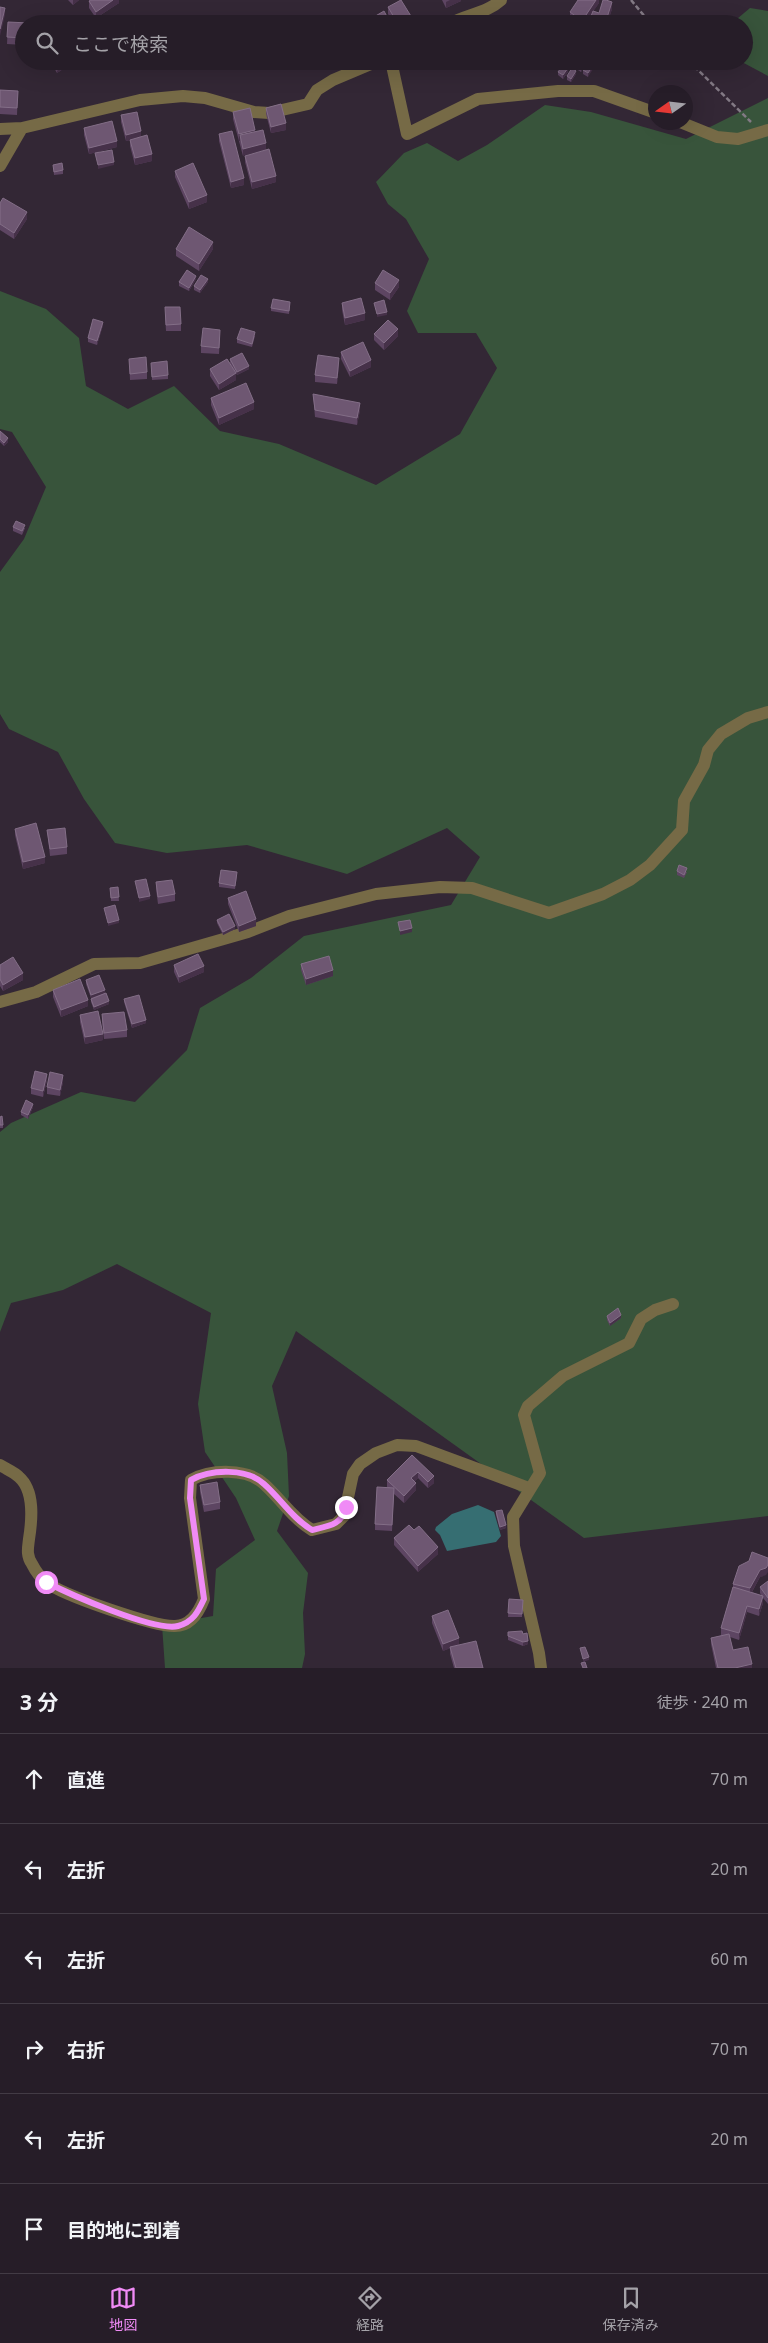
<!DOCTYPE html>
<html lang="ja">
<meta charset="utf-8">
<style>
:root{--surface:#261d28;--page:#322a34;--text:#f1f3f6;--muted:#a4a2a8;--line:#423b45;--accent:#f08bf6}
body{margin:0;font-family:"Noto Sans","Noto Sans JP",sans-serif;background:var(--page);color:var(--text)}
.compass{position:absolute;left:648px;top:85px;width:45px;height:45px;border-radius:50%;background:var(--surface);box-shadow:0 5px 20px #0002;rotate:256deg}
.stop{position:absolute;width:15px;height:15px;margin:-11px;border:4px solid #f08bf6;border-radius:50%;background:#fff}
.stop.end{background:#f08bf6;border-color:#fff;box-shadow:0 1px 5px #0008}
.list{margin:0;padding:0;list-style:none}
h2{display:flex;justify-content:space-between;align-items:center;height:65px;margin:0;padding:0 20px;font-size:21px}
h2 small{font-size:16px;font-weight:400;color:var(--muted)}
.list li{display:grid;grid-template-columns:32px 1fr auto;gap:15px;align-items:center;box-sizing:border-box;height:90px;padding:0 20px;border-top:1px solid var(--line)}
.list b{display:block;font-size:19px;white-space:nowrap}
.list em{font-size:16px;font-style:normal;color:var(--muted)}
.icon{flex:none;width:28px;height:28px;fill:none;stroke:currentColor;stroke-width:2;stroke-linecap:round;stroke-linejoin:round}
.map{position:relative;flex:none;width:768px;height:1668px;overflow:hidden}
.search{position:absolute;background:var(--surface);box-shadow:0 5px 20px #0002;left:15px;right:15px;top:15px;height:55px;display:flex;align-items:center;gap:12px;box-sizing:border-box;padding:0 18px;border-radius:28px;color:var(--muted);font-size:19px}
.sheet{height:605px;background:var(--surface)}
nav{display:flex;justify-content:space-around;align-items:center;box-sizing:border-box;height:70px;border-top:1px solid var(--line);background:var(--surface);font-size:14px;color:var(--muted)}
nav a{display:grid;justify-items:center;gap:2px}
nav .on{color:var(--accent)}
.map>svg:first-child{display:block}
.green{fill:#38543b}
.water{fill:#366e72}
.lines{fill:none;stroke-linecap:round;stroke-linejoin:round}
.path{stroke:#837a85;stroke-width:2.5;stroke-dasharray:5 2.5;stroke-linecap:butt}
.minor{stroke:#766a46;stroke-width:12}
.wall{fill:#5d4562}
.shaded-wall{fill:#463149}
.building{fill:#6e5772;stroke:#836e87}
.route{stroke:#f08bf6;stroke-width:6}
</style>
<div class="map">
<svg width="768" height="1668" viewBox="0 0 768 1668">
<rect width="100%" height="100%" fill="#332735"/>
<path class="green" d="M750 8 768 11V76L740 61H744V24H731Z
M768 98V1516L584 1538 296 1331 272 1386 287 1453 289 1496 277 1531 308 1573 303 1613 305 1654 302 1668H165L162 1625 213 1616 216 1569 255 1540 236 1498 205 1452 198 1404 211 1313 117 1264 63 1290 11 1303 0 1332V1132L11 1123 81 1092 135 1102 187 1050 200 1008 251 978 304 936 451 905 480 857 447 828 347 874 247 845 167 853 115 843 84 799 58 752 9 729 0 714V572L24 539 46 487 12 432 0 429V291L46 309 79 338 86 386 128 409 174 386 220 431 279 444 376 485 460 434 497 368 476 333H418L407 311 429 259 406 219 388 204 376 182 404 153 427 143 458 161 487 145 545 105 591 112 686 139Z"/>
<path class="water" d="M478 1505 494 1512 501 1536 496 1542 447 1551 440 1535 435 1530 436 1527 452 1514Z"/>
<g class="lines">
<path class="path" d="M631 0 651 24
M689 61 751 122"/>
<path class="minor" d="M449 24C467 14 487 13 501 0
M391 61 407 134 478 99 558 91H594L656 113
M680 122 717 137 738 139 768 130
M0 129 22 128 140 100 183 96 205 98 254 112 269 113 308 104 317 90 333 80 378 61
M0 166 22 128
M0 1002 36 992 94 964 140 963 248 932 289 916 376 894 440 887 472 888 549 913 603 894 630 880 650 865 682 830 684 801 704 765 708 750 721 734 748 718 768 712
M0 1465C6 1469 14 1472 19 1477 35 1491 32 1520 29 1539 28 1548 26 1555 32 1564 35 1570 41 1578 46 1582 62 1595 155 1627 175 1626 191 1626 199 1612 204 1599L190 1498 191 1480C211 1469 247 1468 264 1484 281 1499 292 1518 312 1530L336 1524 344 1516 353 1474 360 1464 376 1453 397 1445 416 1446 529 1488
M541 1668 539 1653 514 1546 513 1517 540 1473 524 1415 528 1406 563 1376 629 1343 641 1319 655 1310 673 1304"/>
</g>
<path class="wall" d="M68 0H79L73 5Z
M119 0V3L96 18 89 8V1Z
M442 0H461V1L446 8Z
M599 0V3L593 11 599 13 612 9 607 24H588L591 14 585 24H577L570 19V12Z
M388 7 414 24H394L388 14Z
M8 22 24 24V45L7 44Z
M50 61H60L63 69 57 73Z
M63 61H82L70 70Z
M564 61H588L581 72Z
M590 61 588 77 583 74V70Z
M558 72H568L563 79 558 75Z
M576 74 571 82 567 80V76Z
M0 90 18 91 17 115 0 114Z
M266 108 286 130 271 133 266 114Z
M233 112 255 131 243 156 233 119Z
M121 115 141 137 152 161 135 165 130 146V140L126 141 121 122Z
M84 128 117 147 89 154 84 135Z
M219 134 244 185 231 188 219 141Z
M245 156 276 182 252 189 245 162Z
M53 165 63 170V174L54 175Z
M175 171 207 202 189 209 175 177Z
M0 203 27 219 14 239 0 230Z
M176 249H213L199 271 176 256Z
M196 279 189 291 179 286V282Z
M208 282 200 293 194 290V286Z
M375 283 399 287 390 300 375 290Z
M342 303 365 320 345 325 342 310Z
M290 305 289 314 271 311V308Z
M165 314 181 324V331H166Z
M103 325 97 345 88 342V338Z
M374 334 398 336 384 350 374 340Z
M255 336 252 347 237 343V339Z
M220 337 219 354 201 353V346Z
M341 352 371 367 350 377 341 359Z
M129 359 147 372V379L130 380Z
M230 359 249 369 237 375 236 373V380L219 390 210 376V369L235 372 230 363Z
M151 363 168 375V379L152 380Z
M339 365 337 384 315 382V375Z
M313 394 360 410 357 425 315 417Z
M211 398 254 409 219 425 211 405Z
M0 431 8 442 4 446 0 442Z
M13 527 25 528 22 535 13 531Z
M15 829 45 863 23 869 15 835Z
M47 830 67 847V854L50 856Z
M677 871 687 872 684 878 677 875Z
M237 876 235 889 219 887V883Z
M156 882 175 894V901L158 904 156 889Z
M118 887 119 901H111L110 888Z
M228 898 256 926 239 932 228 904Z
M217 920 235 929 223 935 217 923Z
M301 964 333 976 306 985 301 970Z
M0 965 23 980 3 991 0 986Z
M174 965 204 972 179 983 174 972Z
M86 980 105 993 109 1004 94 1010 91 1002V998L86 984Z
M53 990 88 1006 61 1017 53 997Z
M124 999 146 1023 132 1028 124 1002Z
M102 1014 127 1030V1037L104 1039 102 1021Z
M80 1015 103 1040 85 1044 80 1022Z
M47 1080 43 1097 31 1094V1088Z
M63 1082 60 1096 47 1094V1087Z
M33 1107 28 1119 21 1115V1112Z
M0 1117 3 1125V1128H0Z
M607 1316 621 1318 610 1326 607 1320Z
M412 1455 434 1483 428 1488 418 1478 414 1482 416 1490 404 1503 394 1494 392 1531 375 1530V1524L388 1487H387V1480Z
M200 1485 220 1502V1509L204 1512 200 1492Z
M496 1511 506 1528 500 1530 496 1515Z
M414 1530 438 1554 418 1572 394 1545V1538Z
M766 1575 760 1577 752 1592 761 1595 760 1593V1587L768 1581V1604L763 1598V1603L759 1616 747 1612 739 1640 730 1637 733 1650 752 1668H716L711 1644V1638L723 1635H721V1628L733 1587V1584Z
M509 1599 523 1600 522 1617H508Z
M432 1616 459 1645 483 1668H454L450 1654V1648L443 1651 432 1623Z
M508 1632 523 1634 528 1644 523 1646 508 1640Z"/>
<path class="shaded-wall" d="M73 0H79L73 5Z
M113 0H119V3L96 18V12Z
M450 0H461V1L446 8V2Z
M596 0H599V3L585 24H582V21Z
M612 2V9L607 24H605Z
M5 8V15L0 36V29Z
M73 61H82L70 70V64Z
M583 61H588L581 72V65Z
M596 61H598L588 77V73Z
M63 66V69L57 73V70Z
M568 68V72L563 79V75Z
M576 71V74L571 82V79Z
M286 123V130L271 133V127Z
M255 130V137L240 135V141H239V134Z
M141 131V137L126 141V135Z
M117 141V147L89 154V148Z
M266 143V150L243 156V149Z
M152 154V161L135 165V158Z
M114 162V165L98 169V165Z
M276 176V182L252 189V182Z
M244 178V185L231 188V182Z
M207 195V202L189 209V202Z
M27 212V219L14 239V233Z
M213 242V249L199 271V264Z
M196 276V279L189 291V288Z
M208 279V282L200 293V290Z
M399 280V287L390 300V293Z
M387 312V315L377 317V314Z
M365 313V320L345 325V318Z
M103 322V325L97 345V341Z
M398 329V336L384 350V343Z
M339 358V365L337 384V378Z
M371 360V367L350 377V371Z
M249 366V369L237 375V372Z
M236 373V380L219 390V384Z
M254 402V409L219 425V418Z
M360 403V410L357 425V418Z
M8 438V442L4 446V443Z
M45 857V863L23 869V862Z
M150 896V899L139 902V898Z
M256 919V926L239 932V926Z
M119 920V923L108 926V923Z
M235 926V929L223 935V932Z
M412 928V932L400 935V931Z
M204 966V972L179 983V977Z
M333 970V976L306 985V979Z
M23 973V980L3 991V985Z
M105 990V993L91 998V995Z
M88 1000V1006L61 1017V1010Z
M109 1001V1004L94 1010V1007Z
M146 1020V1023L132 1028V1024Z
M103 1034V1040L85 1044V1037Z
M47 1074V1080L43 1097V1091Z
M63 1075V1082L60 1096V1090Z
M33 1104V1107L28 1119V1115Z
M621 1315V1318L610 1326V1323Z
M418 1472V1478L411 1485V1478Z
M434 1476V1483L428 1488V1482Z
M416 1483V1490L404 1503V1496Z
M506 1525V1528L500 1530V1527Z
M438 1547V1554L418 1572V1566Z
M768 1565V1572L766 1575 760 1577 750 1595V1588L760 1570Z
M763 1596V1603L759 1616V1609Z
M747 1606V1612L739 1640V1633Z
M459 1638V1645L443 1651V1644Z
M528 1641V1644L523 1646V1642Z
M589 1657V1660L583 1662V1659Z
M752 1664V1668H735Z"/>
<path class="building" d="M91 0H113L96 12 89 1Z
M401 0 414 21 408 24H398L388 7Z
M578 0H596L582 21 570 12Z
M603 0H606L612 2 605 24H588L593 11 599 13Z
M0 7 5 8 0 29Z
M384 11 391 24H369L367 21Z
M94 18 98 24H86Z
M8 22 29 23V24H24V38L7 37Z
M52 61H60L63 66 57 70Z
M574 61H583L581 65Z
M590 61H596L588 73 583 70Z
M563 65 568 68 563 75 558 72Z
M572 68 576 71 571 79 567 76Z
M0 90 18 91 17 108 0 107Z
M281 104 286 123 271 127 266 108Z
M250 108 255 130 239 134 233 112Z
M137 112 141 131 126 135 121 115Z
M112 121 117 141 89 148 84 128Z
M263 130 266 143 243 149 240 135Z
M232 131 244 178 231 182 219 134Z
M147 135 152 154 135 158 130 140Z
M269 149 276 176 252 182 245 156Z
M112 150 114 162 98 165 95 153Z
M62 163 63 170 54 172 53 165Z
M193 163 207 195 189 202 175 171Z
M3 198 27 212 14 233 0 224V203Z
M189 227 213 242 199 264 176 249Z
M187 270 196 276 189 288 179 282Z
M383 270 399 280 390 293 375 283Z
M201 275 208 279 200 290 194 286Z
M361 298 365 313 345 318 342 303Z
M273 299 290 302 289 311 271 308Z
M384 300 387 312 377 314 374 303Z
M165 307H180L181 324 166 325Z
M93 319 103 322 97 341 88 338Z
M388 320 398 329 384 343 374 334Z
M203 328 220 330 219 348 201 346Z
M241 328 255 332 252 344 237 339Z
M363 342 371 360 350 371 341 352Z
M242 353 249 366 237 372 230 359Z
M318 355 339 358 337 378 315 375Z
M146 357 147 372 130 374 129 359Z
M227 359 236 373 219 384 210 369Z
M167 361 168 375 152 377 151 363Z
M246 383 254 402 219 418 211 398Z
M313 394 360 403 357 418 315 410Z
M0 431 8 438 4 443 0 439Z
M16 521 25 525 22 531 13 527Z
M36 823 45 857 23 862 15 829Z
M65 828 67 847 50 849 47 830Z
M679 865 687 868 684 875 677 871Z
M221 870 237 872 235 886 219 883Z
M146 879 150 896 139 898 135 881Z
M172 880 175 894 158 897 156 882Z
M118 887 119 897 111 898 110 888Z
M246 891 256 919 239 926 228 898Z
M115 905 119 920 108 923 104 908Z
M229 914 235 926 223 932 217 920Z
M410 920 412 928 400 931 398 922Z
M198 954 204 966 179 977 174 965Z
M329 956 333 970 306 979 301 964Z
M13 957 23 973 3 985 0 979V965Z
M99 975 105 990 91 995 86 980Z
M80 979 88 1000 61 1010 53 990Z
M106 993 109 1001 94 1007 91 999Z
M139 995 146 1020 132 1024 124 999Z
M98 1011 103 1034 85 1037 80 1015Z
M124 1012 127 1030 104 1033 102 1014Z
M35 1071 47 1074 43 1091 31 1088Z
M50 1072 63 1075 60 1090 47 1087Z
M26 1100 33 1104 28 1115 21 1112Z
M2 1116 3 1125H0V1117Z
M618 1308 621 1315 610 1323 607 1316Z
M412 1455 434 1476 428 1482 418 1472 411 1478 416 1483 404 1496 387 1480Z
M217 1482 220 1502 204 1505 200 1485Z
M377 1487 394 1488 392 1525 375 1524Z
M502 1510 506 1525 500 1527 496 1511Z
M409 1525 414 1530 419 1526 438 1547 418 1566 394 1538Z
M752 1552 768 1558V1565L766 1568 760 1570 750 1588 733 1584 739 1566 749 1561Z
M768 1581V1598L760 1587Z
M733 1587 763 1596 759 1609 747 1606 739 1633 721 1628Z
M509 1599 523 1600 522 1614 508 1613Z
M448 1610 459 1638 443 1644 432 1616Z
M522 1631 523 1634 527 1633 528 1641 523 1642 508 1636V1632Z
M729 1634 733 1650 748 1647 752 1664 735 1668H718L711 1638Z
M476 1641 483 1668H456L450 1647Z
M585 1647 589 1657 583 1659 580 1648Z
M585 1662 587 1668H583L581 1663Z"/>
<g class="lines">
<path class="route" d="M46 1582C69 1594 155 1632 178 1626 193 1622 198 1612 204 1599L190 1498 191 1480C211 1469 247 1468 264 1484 281 1499 292 1518 312 1530 329 1526 342 1525 346 1507"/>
</g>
</svg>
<svg class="compass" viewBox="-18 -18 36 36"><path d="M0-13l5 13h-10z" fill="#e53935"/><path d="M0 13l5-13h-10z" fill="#a4a2a8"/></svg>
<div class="stop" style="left:46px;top:1582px"></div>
<div class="stop end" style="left:346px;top:1507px"></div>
<div class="search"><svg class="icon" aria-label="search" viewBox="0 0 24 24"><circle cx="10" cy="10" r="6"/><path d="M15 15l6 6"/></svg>ここで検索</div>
</div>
<section class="sheet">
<h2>3 分<small>徒歩 · 240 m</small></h2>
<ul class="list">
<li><svg class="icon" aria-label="ahead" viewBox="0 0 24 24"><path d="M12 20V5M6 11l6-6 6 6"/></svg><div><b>直進</b></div><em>70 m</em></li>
<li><svg class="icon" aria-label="left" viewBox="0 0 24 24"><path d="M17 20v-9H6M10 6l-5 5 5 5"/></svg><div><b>左折</b></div><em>20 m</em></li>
<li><svg class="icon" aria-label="left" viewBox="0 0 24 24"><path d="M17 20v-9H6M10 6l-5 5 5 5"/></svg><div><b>左折</b></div><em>60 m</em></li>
<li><svg class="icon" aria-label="right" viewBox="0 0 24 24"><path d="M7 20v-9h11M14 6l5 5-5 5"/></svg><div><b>右折</b></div><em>70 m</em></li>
<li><svg class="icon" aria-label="left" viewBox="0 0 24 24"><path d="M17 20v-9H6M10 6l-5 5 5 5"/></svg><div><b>左折</b></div><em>20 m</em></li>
<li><svg class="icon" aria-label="arrive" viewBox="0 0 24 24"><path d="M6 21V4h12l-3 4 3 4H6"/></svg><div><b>目的地に到着</b></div></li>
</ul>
</section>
<nav>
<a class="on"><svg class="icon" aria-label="map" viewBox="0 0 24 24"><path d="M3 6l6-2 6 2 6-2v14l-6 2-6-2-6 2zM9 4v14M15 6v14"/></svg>地図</a>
<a><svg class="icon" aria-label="directions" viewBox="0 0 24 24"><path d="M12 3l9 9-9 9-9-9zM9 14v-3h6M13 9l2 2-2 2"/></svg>経路</a>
<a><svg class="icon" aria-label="saved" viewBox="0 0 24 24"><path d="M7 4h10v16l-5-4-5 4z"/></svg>保存済み</a>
</nav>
